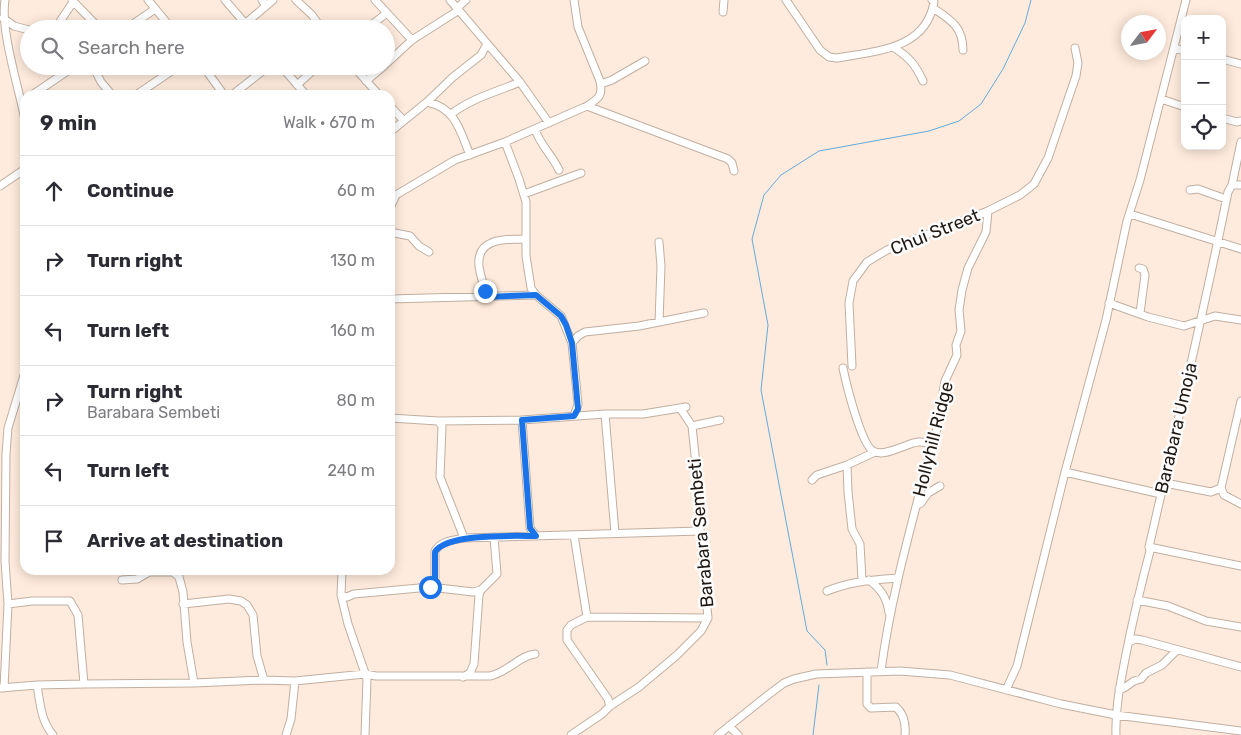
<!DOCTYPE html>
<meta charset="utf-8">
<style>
:root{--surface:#fff;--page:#f2f2f3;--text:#2b2b33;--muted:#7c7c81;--line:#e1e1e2}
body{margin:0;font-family:Rubik,sans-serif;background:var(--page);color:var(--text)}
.controls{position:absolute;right:15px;top:15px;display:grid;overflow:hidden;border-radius:10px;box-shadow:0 2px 12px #0003}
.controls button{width:45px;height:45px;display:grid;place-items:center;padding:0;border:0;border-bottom:1px solid var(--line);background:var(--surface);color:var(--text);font:25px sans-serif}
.compass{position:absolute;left:1121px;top:15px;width:45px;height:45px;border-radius:50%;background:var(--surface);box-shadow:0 2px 12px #0003;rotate:58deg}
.stop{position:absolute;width:15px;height:15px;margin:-11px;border:4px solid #1a73e8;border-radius:50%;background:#fff}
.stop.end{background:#1a73e8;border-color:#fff;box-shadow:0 1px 5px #0008}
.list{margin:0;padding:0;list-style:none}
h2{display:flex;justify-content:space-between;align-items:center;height:65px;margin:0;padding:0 20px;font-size:21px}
h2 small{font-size:16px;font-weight:400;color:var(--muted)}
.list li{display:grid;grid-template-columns:32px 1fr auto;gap:15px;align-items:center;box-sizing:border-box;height:70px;padding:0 20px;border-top:1px solid var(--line)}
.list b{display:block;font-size:19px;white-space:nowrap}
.list p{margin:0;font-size:16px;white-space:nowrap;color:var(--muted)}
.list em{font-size:16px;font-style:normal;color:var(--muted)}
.icon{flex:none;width:28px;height:28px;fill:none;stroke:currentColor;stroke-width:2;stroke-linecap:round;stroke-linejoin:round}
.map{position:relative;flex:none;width:1241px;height:735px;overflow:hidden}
.search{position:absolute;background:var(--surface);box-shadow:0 2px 12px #0003;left:20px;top:20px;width:375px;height:55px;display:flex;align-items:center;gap:12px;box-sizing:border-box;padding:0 18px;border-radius:28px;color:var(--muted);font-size:19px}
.panel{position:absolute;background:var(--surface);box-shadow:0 2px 12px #0003;left:20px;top:90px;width:375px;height:485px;border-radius:15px}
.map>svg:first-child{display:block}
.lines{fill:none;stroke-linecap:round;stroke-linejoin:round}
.stream{stroke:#63aadb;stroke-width:1}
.minor-casing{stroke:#c0afa1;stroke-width:9}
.minor{stroke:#fff;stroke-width:7}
.route{stroke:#1a73e8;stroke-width:6}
.labels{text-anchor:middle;stroke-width:5;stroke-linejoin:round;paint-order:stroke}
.street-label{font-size:18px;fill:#201914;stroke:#fcfcfc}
</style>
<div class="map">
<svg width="1241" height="735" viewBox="0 0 1241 735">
<rect width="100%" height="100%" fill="#feebdd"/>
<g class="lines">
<path class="stream" d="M827 665 825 650 807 631 761 390 768 325 752 239 764 195 781 175 819 151 929 131 959 121 981 104 1003 69 1025 23 1031 0
M813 735 819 685"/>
<defs>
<path id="minor" d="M5 0C0 30 19 88 25 120
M72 0 100 29
M148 0 172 29
M225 0 250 29
M262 0 266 6
M296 0 312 15 322 29
M375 0 412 40
M450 0 520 82 549 123
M786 0 820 50 829 57 837 58C875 51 926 50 934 2L932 0
M457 8 466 0
M933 8C951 20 963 27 963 50
M723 12 724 0
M3 18 14 26 29 30
M55 29 73 2
M126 29 155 9
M237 29 246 23 273 0
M366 29 387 13
M893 47C909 57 915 64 923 81
M1174 48 1185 51
M1222 59 1241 64
M386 64 412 40 459 10
M93 66 101 82 112 95
M203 66 224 95
M281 66 306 95
M353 66 379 95
M366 81 384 66
M601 84 612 80 645 61
M297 85 318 66
M32 95 75 66
M136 95 179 66
M232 95 269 66
M1161 99 1185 107
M427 102C456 108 460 131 470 155
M390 106 403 120
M587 106 728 159 732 163 734 171
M451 114C472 98 496 92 520 82
M1222 118 1237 122 1241 121
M535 129C540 145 552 155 559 170
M390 132 427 102 453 77 481 55 487 44
M505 142 519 179 526 202V256L531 288 536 295 561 316 572 343 578 404 574 416
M1232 185H1241
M0 186 25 169
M1190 190 1198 189 1226 199
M524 194 581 173
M390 208 396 195 455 160 505 142 587 106C599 98 603 96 600 81L578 27 574 0
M1130 214 1241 249
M390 232 410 236 419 246 429 252
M1139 268 1143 269 1145 275 1140 313
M486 297C485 287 480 276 479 266 476 238 506 239 525 239
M390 299 536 295
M1109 303 1148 317 1184 326 1215 316 1241 320
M659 322 661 266 659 242
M572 343 578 336 585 332 639 326 704 313
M852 366 849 303 853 281 867 262 887 250 988 211 1020 195 1034 184 1048 158 1076 76 1078 63 1075 48
M843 368C846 383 861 444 873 451 881 456 894 450 902 447 913 443 921 439 932 445
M1241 401 1221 488 1224 495 1241 504
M605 414 615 533
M390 418 438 421 522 420 605 414H643L686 407
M522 420 530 528 536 536
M438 421 442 426 440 477 464 538
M692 426 720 420
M847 465 848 492 852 529 860 544 862 580
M1065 472 1161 494
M812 480 817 475 847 465 875 452
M1165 483 1211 492 1221 488
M917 505 921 503 928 493 940 486
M574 535 587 617
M1149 547 1241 566
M342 570 341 595 348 624 367 679 365 735
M122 580 137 579 149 572H173L179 577 183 592 187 642 194 683
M869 580C881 589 887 598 889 613
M430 587 473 592 481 590
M827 591C851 581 873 580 898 578
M341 595 347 597 354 594 430 587 435 581V551C441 541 453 540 464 538L700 531
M1137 600 1168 606 1206 621 1241 627
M8 604 32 601H70L78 615 84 684
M183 604 229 599 241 601 247 605 253 615 257 656 264 680
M1129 642 1135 639 1142 640 1241 667
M881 671C891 594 913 520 932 445L936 433 945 381 957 355 956 345 961 331 959 310 962 290 968 268 986 232 988 211
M867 672V704L871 708 896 707C904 714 906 724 905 735
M463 677 470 673 474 664 479 595 481 590 497 574 494 537
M37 685C40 703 41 721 53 735
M0 688 37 685 84 684 194 683 264 680 295 681 365 674 376 676H490C507 673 520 655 535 654
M4 688 8 604 5 561 6 454 8 428 25 372
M1119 689 1124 688 1134 681 1141 679 1146 673 1162 665 1177 650
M1006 690 1017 666 1065 472 1106 320 1127 221 1140 180 1186 0
M610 706 639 687 677 655 701 631 708 618 700 531V503L692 426 680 408
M729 726 738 735
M286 735 291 719 295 681
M571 735 602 714 610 706 608 699 567 640V630L571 625 587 617 708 618
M718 735 768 695 784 683 794 679 816 674 900 671 950 675 1061 704 1116 715 1241 731
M1116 735C1115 707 1121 681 1126 654 1133 619 1141 585 1150 551L1149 547C1176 429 1204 311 1228 192L1232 185 1241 142"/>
</defs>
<use href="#minor" class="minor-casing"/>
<use href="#minor" class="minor"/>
</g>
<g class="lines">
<path class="route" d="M430 587 435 581V552C446 533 515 536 536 536L530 528 522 420 574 416 578 409 572 343 566 325 561 316 536 295 486 297 485 291"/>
</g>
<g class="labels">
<g class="street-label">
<text transform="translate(935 232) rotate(-22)" y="6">Chui Street</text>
<text transform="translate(1176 428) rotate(-77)" y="6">Barabara Umoja</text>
<text transform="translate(933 439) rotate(-76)" y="6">Hollyhill Ridge</text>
<text transform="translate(701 533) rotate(-95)" y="6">Barabara Sembeti</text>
</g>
</g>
</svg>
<div class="controls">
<button>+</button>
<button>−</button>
<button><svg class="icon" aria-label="locate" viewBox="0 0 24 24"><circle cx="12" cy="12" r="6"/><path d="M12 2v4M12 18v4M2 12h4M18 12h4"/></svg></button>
</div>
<svg class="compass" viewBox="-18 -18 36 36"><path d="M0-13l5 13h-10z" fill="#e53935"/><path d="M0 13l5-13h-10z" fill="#7c7c81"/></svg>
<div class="stop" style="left:430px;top:587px"></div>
<div class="stop end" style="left:485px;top:291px"></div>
<div class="search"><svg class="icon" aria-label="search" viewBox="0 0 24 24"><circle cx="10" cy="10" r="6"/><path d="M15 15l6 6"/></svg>Search here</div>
<section class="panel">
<h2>9 min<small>Walk · 670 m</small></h2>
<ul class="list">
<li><svg class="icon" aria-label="ahead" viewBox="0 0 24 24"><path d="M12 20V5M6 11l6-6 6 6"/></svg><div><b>Continue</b></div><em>60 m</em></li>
<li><svg class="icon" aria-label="right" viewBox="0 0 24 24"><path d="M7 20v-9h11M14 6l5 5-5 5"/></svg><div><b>Turn right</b></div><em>130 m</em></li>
<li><svg class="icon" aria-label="left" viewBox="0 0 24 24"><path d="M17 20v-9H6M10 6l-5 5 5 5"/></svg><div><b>Turn left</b></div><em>160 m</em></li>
<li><svg class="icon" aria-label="right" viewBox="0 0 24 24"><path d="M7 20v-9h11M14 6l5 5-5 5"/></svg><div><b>Turn right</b><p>Barabara Sembeti</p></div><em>80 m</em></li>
<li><svg class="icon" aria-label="left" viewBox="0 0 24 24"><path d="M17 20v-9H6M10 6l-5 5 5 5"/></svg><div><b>Turn left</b></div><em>240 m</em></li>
<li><svg class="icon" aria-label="arrive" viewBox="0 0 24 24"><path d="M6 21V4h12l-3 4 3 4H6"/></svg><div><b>Arrive at destination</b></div></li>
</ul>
</section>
</div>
